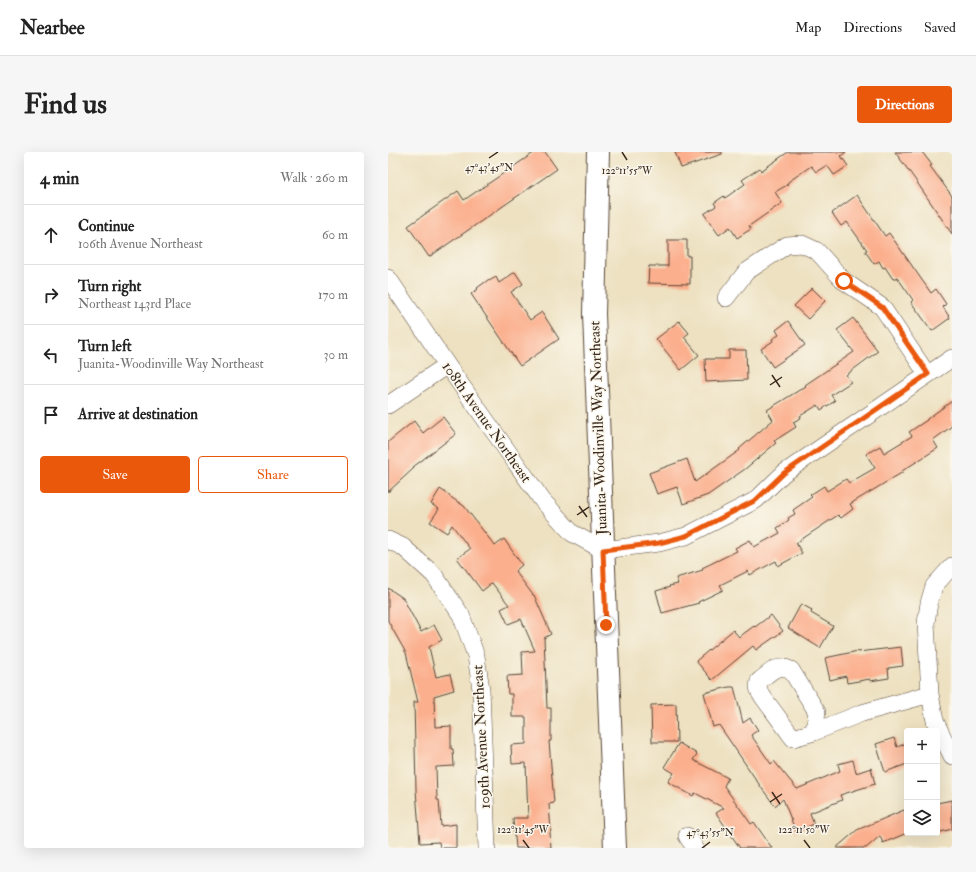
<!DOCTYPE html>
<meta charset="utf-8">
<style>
:root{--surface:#fff;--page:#f6f6f6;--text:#222;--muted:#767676;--line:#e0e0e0;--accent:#ea580c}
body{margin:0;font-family:"IM FELL Double Pica",serif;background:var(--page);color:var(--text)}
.controls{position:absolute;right:12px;bottom:12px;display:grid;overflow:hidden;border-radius:4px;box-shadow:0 4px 16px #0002}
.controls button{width:36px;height:36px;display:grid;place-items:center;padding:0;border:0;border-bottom:1px solid var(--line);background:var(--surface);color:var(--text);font:20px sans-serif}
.stop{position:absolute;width:12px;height:12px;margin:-9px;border:3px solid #ea580c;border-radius:50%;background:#fff}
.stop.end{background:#ea580c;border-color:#fff;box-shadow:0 1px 4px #0008}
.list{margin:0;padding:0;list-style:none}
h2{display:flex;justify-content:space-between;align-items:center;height:52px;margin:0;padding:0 16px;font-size:17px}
h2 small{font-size:13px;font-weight:400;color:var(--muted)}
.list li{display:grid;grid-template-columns:26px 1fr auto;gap:12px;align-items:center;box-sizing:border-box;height:60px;padding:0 16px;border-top:1px solid var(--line)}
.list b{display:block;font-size:15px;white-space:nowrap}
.list p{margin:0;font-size:13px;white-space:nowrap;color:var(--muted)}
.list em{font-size:13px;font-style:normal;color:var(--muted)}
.actions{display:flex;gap:8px;padding:12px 16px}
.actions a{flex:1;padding:9px 0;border:1px solid var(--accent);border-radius:4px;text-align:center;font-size:14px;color:var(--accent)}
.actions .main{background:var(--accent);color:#fff}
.icon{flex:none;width:22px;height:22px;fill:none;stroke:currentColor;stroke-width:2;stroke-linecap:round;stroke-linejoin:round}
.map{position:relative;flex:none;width:564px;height:696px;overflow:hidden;border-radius:4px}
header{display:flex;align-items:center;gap:24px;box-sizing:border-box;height:56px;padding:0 20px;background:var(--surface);border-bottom:1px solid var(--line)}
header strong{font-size:19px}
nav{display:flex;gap:22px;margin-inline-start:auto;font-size:14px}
.intro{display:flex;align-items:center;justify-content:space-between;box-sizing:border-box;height:96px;padding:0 24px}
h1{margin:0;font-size:28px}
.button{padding:10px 18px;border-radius:4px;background:var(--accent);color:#fff;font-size:14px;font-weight:700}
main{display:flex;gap:24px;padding:0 24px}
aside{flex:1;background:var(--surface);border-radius:4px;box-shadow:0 4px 16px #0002}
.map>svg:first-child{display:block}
.building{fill:#fbaf8d}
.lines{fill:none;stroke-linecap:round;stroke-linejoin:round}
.minor-casing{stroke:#564536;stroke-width:18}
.secondary-casing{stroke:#564536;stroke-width:24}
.minor{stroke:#fff;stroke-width:17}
.secondary{stroke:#fff;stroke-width:22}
.route{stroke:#ea580c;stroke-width:5}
.ticks{fill:none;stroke:#3b2a1e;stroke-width:1.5}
.labels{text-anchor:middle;stroke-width:3;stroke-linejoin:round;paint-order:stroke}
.street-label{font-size:15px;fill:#3b2a1e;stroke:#fbf7ec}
.ticks-label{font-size:10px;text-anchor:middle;fill:#3b2a1e;stroke:#fbf7ec;stroke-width:3;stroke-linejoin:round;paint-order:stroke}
</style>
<header>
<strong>Nearbee</strong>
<nav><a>Map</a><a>Directions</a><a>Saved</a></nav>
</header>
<div class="intro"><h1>Find us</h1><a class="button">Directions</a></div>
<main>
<aside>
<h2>4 min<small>Walk · 260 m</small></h2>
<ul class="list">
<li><svg class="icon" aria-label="ahead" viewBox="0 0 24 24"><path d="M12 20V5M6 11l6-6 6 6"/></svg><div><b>Continue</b><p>106th Avenue Northeast</p></div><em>60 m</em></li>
<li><svg class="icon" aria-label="right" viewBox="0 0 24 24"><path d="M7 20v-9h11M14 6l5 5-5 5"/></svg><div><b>Turn right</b><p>Northeast 143rd Place</p></div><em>170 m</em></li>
<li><svg class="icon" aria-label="left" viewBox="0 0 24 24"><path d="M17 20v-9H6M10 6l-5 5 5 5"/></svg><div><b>Turn left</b><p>Juanita-Woodinville Way Northeast</p></div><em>30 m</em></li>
<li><svg class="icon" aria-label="arrive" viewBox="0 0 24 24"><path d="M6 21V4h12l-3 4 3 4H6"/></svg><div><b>Arrive at destination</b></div></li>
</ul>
<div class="actions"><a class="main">Save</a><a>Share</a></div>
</aside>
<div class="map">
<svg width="564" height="696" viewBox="0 0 564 696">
<rect width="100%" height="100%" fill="#fbf7ec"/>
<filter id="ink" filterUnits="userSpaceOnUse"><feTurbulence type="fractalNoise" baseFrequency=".025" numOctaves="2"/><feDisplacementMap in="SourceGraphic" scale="8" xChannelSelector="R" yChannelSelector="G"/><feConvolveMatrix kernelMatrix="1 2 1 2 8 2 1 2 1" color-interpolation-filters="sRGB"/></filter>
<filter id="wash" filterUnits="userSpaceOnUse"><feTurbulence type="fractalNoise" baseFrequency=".012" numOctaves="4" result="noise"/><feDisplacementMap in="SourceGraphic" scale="16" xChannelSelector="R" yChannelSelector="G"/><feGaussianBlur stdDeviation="0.9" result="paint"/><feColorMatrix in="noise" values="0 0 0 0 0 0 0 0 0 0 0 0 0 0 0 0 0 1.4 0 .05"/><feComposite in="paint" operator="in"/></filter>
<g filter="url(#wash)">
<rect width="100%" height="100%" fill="#ede1c1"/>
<g id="blocks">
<path class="building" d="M147 0H157L169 17 41 105 20 74 70 39 76 48Z
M287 0H334V2L293 16Z
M400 0H458L453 4 460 14 446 23 439 13 428 20 423 14 400 30 399 33 387 40 394 51 361 74 363 77 349 86 342 75 331 83 316 62 328 54 326 51 336 44 337 46 357 32 354 28 372 16 373 19Z
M507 0H534L544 13 542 14 564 44V82L526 26Z
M469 43 497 84 501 81 543 141 548 137 558 152 555 155 562 166 544 179 523 150 525 148 509 125 505 127 497 115 495 116 491 109 486 112 477 99 479 98 459 70 453 74 444 61Z
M280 88H299V104H302V132L260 131 261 114H280Z
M127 120 135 132 123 140 142 168 154 160 171 187 132 214 83 142 90 137 89 136 100 128 101 129 108 125 111 131Z
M424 136 437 149 420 167 406 154Z
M465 166 490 199 458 223 463 230 443 243 447 249 433 258 430 253 412 264 413 266 405 270 408 275 386 289 388 291 357 317 320 343 295 352 289 335 269 342 261 321 299 307 307 330 352 298 351 297 385 268 379 258 418 234 417 233 466 200 449 178Z
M291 169 301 181 296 185 311 203 293 218 268 187Z
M400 169 417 193 385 215 373 197 385 189 384 187 391 183 388 178Z
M341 198H358L359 228 318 230 317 207H341Z
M564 249V274L545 288 550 296 514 319 515 320 462 352 465 357 453 366 450 363 408 391 414 401 390 414 388 409 362 423 360 419 332 433 335 438 310 450 311 451 274 461 268 439 282 435 281 434 290 432 288 426 315 418 314 416 349 399 347 396 362 388 366 395 392 381 389 376 401 368 400 366 407 362 405 358 424 345 422 343 436 334 439 339 458 327 461 331 487 316 478 302 492 294 496 301 524 284 521 280 539 268V267Z
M55 265 68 282 25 315 26 316 0 340V290L26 269 35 281Z
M52 337 61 343V344L76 354 107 394 116 387 134 413 127 419 145 443H146L163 482 156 486 159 556H163V589H161L166 651 161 652 163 679 162 680 163 696H128L127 685H126L125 666H140L138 611 124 612 123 593 138 592V565H124V542H120L119 524 135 523 134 500 147 499 133 467 120 472 113 457 121 453 104 431 94 439 69 406 82 397 64 373 59 381 42 370 51 357 43 352Z
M0 436 15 446 33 480 46 473 54 488 41 495 48 525 62 522 66 538 46 544 47 575 63 574V597H65L66 614 48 615 49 648H51L53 674 68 672V696H52L51 690 32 691 28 638 26 550H30L18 501 0 469Z
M413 452 424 458 423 461 445 474 432 496 400 476Z
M383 463 395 479 368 498 365 494 324 528 308 509 345 478 351 485 366 474 367 475Z
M513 495 515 514 500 516 501 526 482 529V527L459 531 458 524 442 528 437 506 470 499V500Z
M341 535H346L355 571 362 566 370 578 363 583 383 612 386 609 409 637 452 619 450 612 465 608 468 621 483 616 487 632 452 643 454 648 422 661 426 672 408 680 395 647 387 654 375 638 331 573 325 575 316 541Z
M288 552 289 590H264L263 553Z
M506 586 509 595 519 591V612L497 620 488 592Z
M291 591 309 602 305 608 340 626 336 634 363 672 366 670 384 696H352L328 661 336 656 307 641 305 644 280 630 286 621 276 615Z
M564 648V677L549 681V651Z
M516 658 519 665V681L495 691 492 684 478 696H448L469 678Z"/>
</g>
</g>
<g filter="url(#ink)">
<use href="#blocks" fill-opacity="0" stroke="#564536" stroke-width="1"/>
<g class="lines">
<defs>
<path id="minor" d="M0 126 59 213 154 348 184 381 215 398 271 391 298 384 368 348 396 321 564 206
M338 146 358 120 399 93 414 92 429 99 456 129 494 155 539 222
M0 253 59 213
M0 388 15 395 46 423 73 463 88 504 93 537 99 696
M564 414 546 434 541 451 538 471 542 542 547 569 564 604
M426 580 429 560 403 518C389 511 382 521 371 529L370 535 372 541 405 586 426 580 474 561 542 542
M299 684 307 696"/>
<path id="secondary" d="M210 0 206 162 227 696"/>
</defs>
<use href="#minor" class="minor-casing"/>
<use href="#secondary" class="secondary-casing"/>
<use href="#minor" class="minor"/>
<use href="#secondary" class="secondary"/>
</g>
</g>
<g class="lines" filter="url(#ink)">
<path class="route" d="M218 473 215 398 271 391 298 384 368 348 396 321 540 222 494 155 456 129"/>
</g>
<path class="ticks" d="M234 0 239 8M101 6 110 0M384 223 392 235M382 233 394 225M191 354 199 365M189 363 201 355M384 640 392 652M382 650 394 642M135 688 141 696M416 688 422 696M314 696 322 690"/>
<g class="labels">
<g class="street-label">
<text transform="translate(99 270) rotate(55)" y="5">108th Avenue Northeast</text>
<text transform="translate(210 276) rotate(-92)" y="5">Juanita-Woodinville Way Northeast</text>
<text transform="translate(93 585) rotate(-93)" y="5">109th Avenue Northeast</text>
</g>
</g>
<g class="ticks-label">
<text x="101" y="19">47°43'45"N</text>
<text x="239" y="22">122°11'55"W</text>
<text x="135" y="681">122°11'45"W</text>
<text x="416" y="681">122°11'50"W</text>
<text x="322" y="684">47°43'55"N</text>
</g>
</svg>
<div class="controls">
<button>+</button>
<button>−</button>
<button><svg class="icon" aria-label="layers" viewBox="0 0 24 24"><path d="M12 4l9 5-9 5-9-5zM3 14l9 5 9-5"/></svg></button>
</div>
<div class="stop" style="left:456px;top:129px"></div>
<div class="stop end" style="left:218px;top:473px"></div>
</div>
</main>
